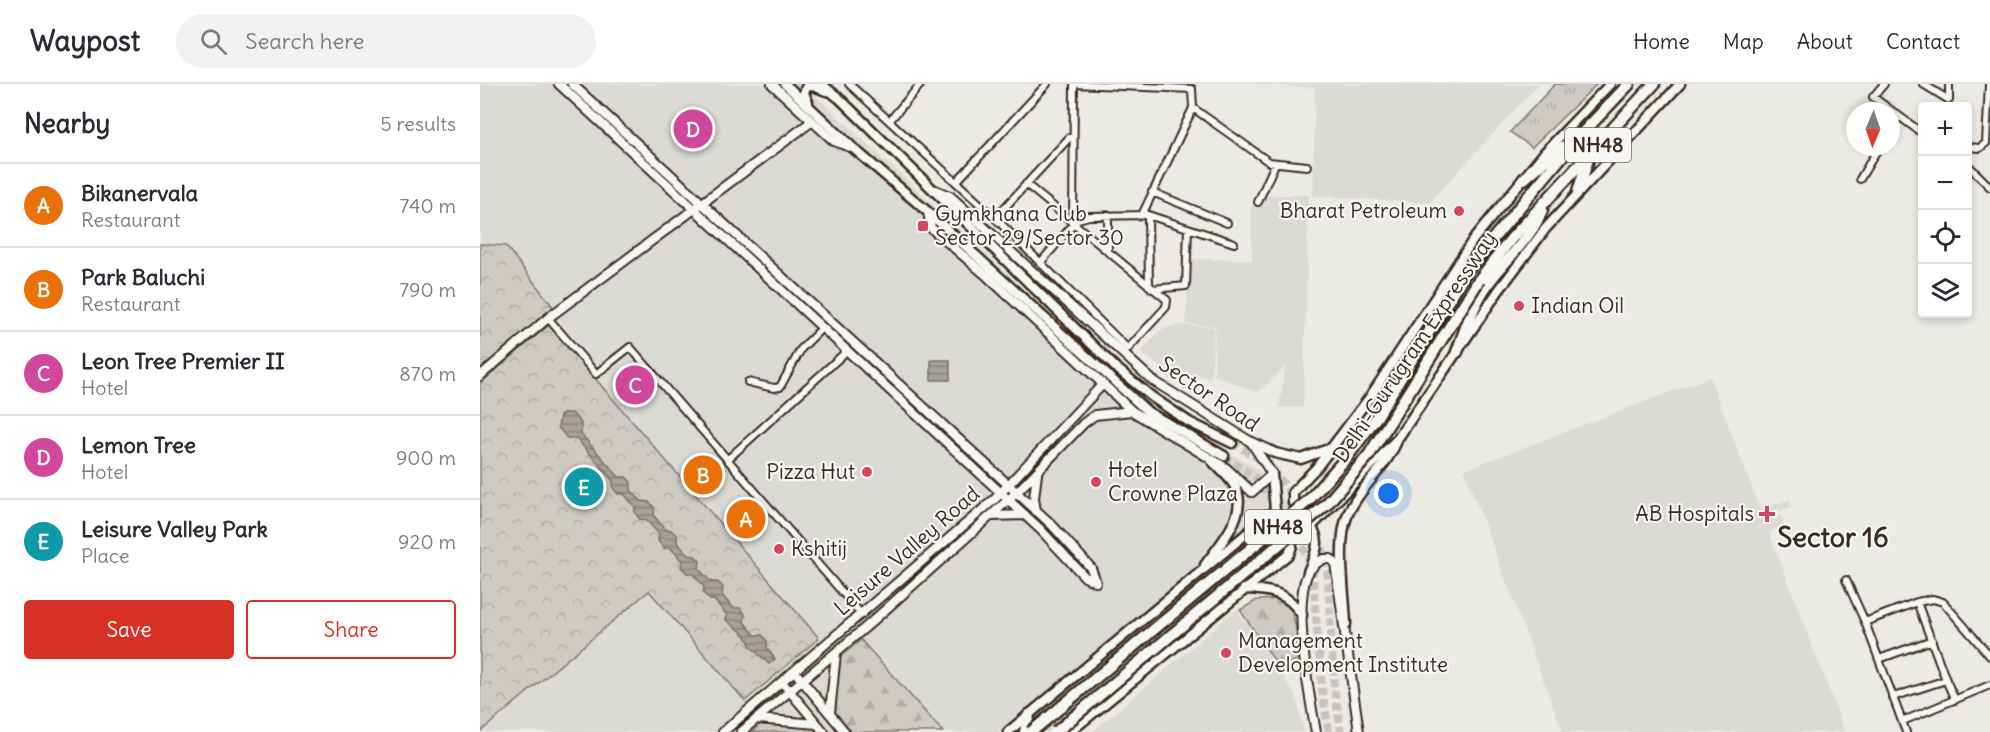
<!DOCTYPE html>
<meta charset="utf-8">
<style>
:root{--surface:#fff;--page:#f2f2f3;--text:#2b2b33;--muted:#7c7c81;--line:#e1e1e2;--accent:#d93025}
body{margin:0;font-family:Delius,sans-serif;background:var(--page);color:var(--text)}
.controls{position:absolute;right:18px;top:18px;display:grid;overflow:hidden;border-radius:6px;box-shadow:0 3px 9px #0003}
.controls button{width:54px;height:54px;display:grid;place-items:center;padding:0;border:0;border-bottom:2px solid var(--line);background:var(--surface);color:var(--text);font:30px sans-serif}
.compass{position:absolute;left:1366px;top:18px;width:54px;height:54px;border-radius:50%;background:var(--surface);box-shadow:0 3px 9px #0003;rotate:182deg}
.you{position:absolute;left:909px;top:410px;width:21px;height:21px;margin:-15px;border:4px solid #fff;border-radius:50%;background:#1a73e8;box-shadow:0 0 0 9px #1a73e833}
.badge{display:grid;place-items:center;width:39px;height:39px;border-radius:50%;background:var(--accent);color:#fff;font-size:20px;font-weight:700}
.pin{position:absolute;translate:-50% -50%;border:3px solid #fff;box-shadow:0 2px 6px #0006}
.list{margin:0;padding:0;list-style:none}
h2{display:flex;justify-content:space-between;align-items:center;height:78px;margin:0;padding:0 24px;font-size:26px}
h2 small{font-size:20px;font-weight:400;color:var(--muted)}
.list li{display:grid;grid-template-columns:39px 1fr auto;gap:18px;align-items:center;box-sizing:border-box;height:84px;padding:0 24px;border-top:2px solid var(--line)}
.list b{display:block;font-size:22px;white-space:nowrap}
.list p{margin:0;font-size:20px;white-space:nowrap;color:var(--muted)}
.list em{font-size:20px;font-style:normal;color:var(--muted)}
.actions{display:flex;gap:12px;padding:18px 24px}
.actions a{flex:1;padding:14px 0;border:2px solid var(--accent);border-radius:6px;text-align:center;font-size:21px;color:var(--accent)}
.actions .main{background:var(--accent);color:#fff}
.icon{flex:none;width:33px;height:33px;fill:none;stroke:currentColor;stroke-width:2;stroke-linecap:round;stroke-linejoin:round}
.map{position:relative;flex:none;width:1510px;height:648px;overflow:hidden}
header{display:flex;align-items:center;gap:36px;box-sizing:border-box;height:84px;padding:0 30px;background:var(--surface);border-bottom:2px solid var(--line)}
header strong{font-size:28px}
nav{display:flex;gap:33px;margin-inline-start:auto;font-size:21px}
.search{width:420px;height:54px;background:var(--page);display:flex;align-items:center;gap:15px;box-sizing:border-box;padding:0 21px;border-radius:33px;color:var(--muted);font-size:22px}
main{display:flex}
aside{flex:1;background:var(--surface)}
.map>svg:first-child{display:block}
.built{fill:#dcdad4}
.grass{fill:url(#grass-tufts);stroke:#847a71;stroke-width:1.5}
.forest{fill:url(#forest-firs);stroke:#847a71;stroke-width:1.5}
.park{fill:url(#park-crowns);stroke:#847a71;stroke-width:1.5}
.water{fill:url(#water-rules);stroke:#7c7167;stroke-width:1.5}
.lines{fill:none;stroke-linecap:round;stroke-linejoin:round}
.secondary-tunnel{stroke:#c8c4bd;stroke-width:8;stroke-dasharray:8 4;stroke-linecap:butt}
.minor-casing{stroke:#3b2a1e;stroke-width:10}
.tertiary-casing{stroke:#3b2a1e;stroke-width:12}
.secondary-casing{stroke:#3b2a1e;stroke-width:13}
.motorway-casing{stroke:#3b2a1e;stroke-width:15}
.minor{stroke:#f6f6f2;stroke-width:6}
.tertiary{stroke:#f6f6f2;stroke-width:8}
.secondary{stroke:#f6f6f2;stroke-width:8}
.motorway{stroke:#f6f6f2;stroke-width:10}
.motorway-bridge-casing{stroke:#3b2a1e;stroke-width:15;stroke-linecap:butt}
.motorway-bridge{stroke:#f6f6f2;stroke-width:10}
.poi-dot{fill:#d1495b;stroke:#f6f6f2;stroke-width:2}
.labels{text-anchor:middle;stroke-width:4.5;stroke-linejoin:round;paint-order:stroke}
.shield{fill:#f6f6f2;stroke:#73675e;stroke-width:1.5}
.shield-label{font-size:20px;font-weight:bold;fill:#3b2a1e}
.poi-label{font-size:21px;fill:#3b2a1e;stroke:#f6f6f2;text-anchor:start}
.street-label{font-size:21px;fill:#3b2a1e;stroke:#f6f6f2}
.district-label{font-size:27px;font-weight:bold;fill:#3b2a1e;stroke:#f6f6f2}
</style>
<header>
<strong>Waypost</strong>
<div class="search"><svg class="icon" aria-label="search" viewBox="0 0 24 24"><circle cx="10" cy="10" r="6"/><path d="M15 15l6 6"/></svg>Search here</div>
<nav><a>Home</a><a>Map</a><a>About</a><a>Contact</a></nav>
</header>
<main>
<aside>
<h2>Nearby<small>5 results</small></h2>
<ul class="list">
<li><span class="badge" style="background:#e8710a">A</span><div><b>Bikanervala</b><p>Restaurant</p></div><em>740 m</em></li>
<li><span class="badge" style="background:#e8710a">B</span><div><b>Park Baluchi</b><p>Restaurant</p></div><em>790 m</em></li>
<li><span class="badge" style="background:#d1479c">C</span><div><b>Leon Tree Premier II</b><p>Hotel</p></div><em>870 m</em></li>
<li><span class="badge" style="background:#d1479c">D</span><div><b>Lemon Tree</b><p>Hotel</p></div><em>900 m</em></li>
<li><span class="badge" style="background:#0f9aa8">E</span><div><b>Leisure Valley Park</b><p>Place</p></div><em>920 m</em></li>
</ul>
<div class="actions"><a class="main">Save</a><a>Share</a></div>
</aside>
<div class="map">
<svg width="1510" height="648" viewBox="0 0 1510 648">
<defs>
<pattern id="grass-tufts" width="24" height="20" patternUnits="userSpaceOnUse" patternTransform="scale(1.5)"><rect width="24" height="20" fill="#cdcac4"/><path d="M3 7l-1-3M5 7V3M7 7l1-3M15 17l-1-3M17 17v-4M19 17l1-3" fill="none" stroke="#b1aea8"/></pattern>
<pattern id="forest-firs" width="22" height="20" patternUnits="userSpaceOnUse" patternTransform="scale(1.5)"><rect width="22" height="20" fill="#cdcac4"/><path d="M5 1l3.5 6h-7zM16 11l3.5 6h-7z" fill="#b1aea8"/></pattern>
<pattern id="park-crowns" width="20" height="18" patternUnits="userSpaceOnUse" patternTransform="scale(1.5)"><rect width="20" height="18" fill="#cdcac4"/><path d="M2 6a3 3 0 1 1 6 0M12 15a3 3 0 1 1 6 0" fill="none" stroke="#b1aea8"/></pattern>
<pattern id="water-rules" width="6" height="5" patternUnits="userSpaceOnUse" patternTransform="scale(1.5)"><rect width="6" height="5" fill="#a8a198"/><path d="M0 2.5h6" fill="none" stroke="#8a837b"/></pattern>
</defs>
<rect width="100%" height="100%" fill="#ebeae5"/>
<filter id="ink" filterUnits="userSpaceOnUse"><feTurbulence type="fractalNoise" baseFrequency=".0167" numOctaves="2"/><feDisplacementMap in="SourceGraphic" scale="12" xChannelSelector="R" yChannelSelector="G"/><feConvolveMatrix kernelMatrix="1 2 1 2 8 2 1 2 1" color-interpolation-filters="sRGB"/></filter>
<g filter="url(#ink)">
<path class="built" d="M0 0H323L672 324 779 386 820 436 568 648H0Z
M772 0H1059L949 119 833 112 835 4Z
M787 111H829L823 324 799 323 805 283 778 309 734 291 735 242 706 240 709 175 772 176 771 123Z
M699 241 734 243 731 294 689 289 660 268 682 245Z
M1230 293 1280 425 1309 416 1311 423 1295 429 1297 433 1301 432 1304 442 1289 448 1365 648H1083L984 386Z
M757 525 816 612 824 648H612Z"/>
<path class="grass" d="M1075 0H1117L1052 63 1030 48Z"/>
<path class="forest" d="M800 515 811 522 816 544 818 576 798 582 760 526 777 516Z
M381 556 463 648H371L353 627 360 573Z
M281 640 335 644 338 648H272Z"/>
<path class="park" d="M0 160 26 162 73 223 0 287Z
M69 241 339 554 265 617 169 507 0 648V300Z"/>
<path class="water" d="M451 276H470V296H451Z
M85 329H92L101 339V350L139 393H146L151 398V406L161 417 169 418 174 423V432L185 445 191 446 197 451V458L208 471 215 472 220 477 219 485 231 498H238L243 503 242 511 253 524H260L265 530 264 538 275 551H282L287 557V564L295 575 289 580 270 562C268 549 255 544 246 536L247 531 234 516H230L223 509 224 503 213 490 207 489 201 483 202 477 191 464H184L178 457 179 450 166 436 160 435 155 429V423L144 410H138L133 404V397L97 355 87 354 78 343 80 332Z"/>
<g class="lines">
<path class="secondary-tunnel" d="M752 359 790 381 815 416
M744 372 776 394 796 422
M803 432 821 459 832 483 842 605 849 648
M838 452 847 479 854 602 861 648"/>
<defs>
<path id="minor" d="M369 0 515 134 648 265
M594 0 712 5 713 24 662 131
M1404 0 1393 13 1442 49
M1443 0 1469 16
M1469 0V16
M713 24 789 78 827 82
M411 35 441 0
M1411 44 1418 32
M1488 63 1500 64 1506 59 1509 0
M1488 81 1510 103
M1380 95 1399 63
M476 98 567 0
M546 100 687 216 686 223 646 267
M672 108 747 139
M778 118 795 80
M628 131V168
M668 131 669 202
M515 134 589 54
M593 140 594 0
M561 178 598 135 609 132 668 131 754 159
M672 205 706 202 708 144
M68 234 116 290 150 263 382 531
M268 298 294 304 300 303 321 265 343 243
M248 375 368 266
M1366 496 1385 538 1426 648
M1437 518 1453 515 1463 518 1510 572
M1385 538 1437 518 1466 596 1413 613
M1399 575 1452 556
M1466 596 1475 616
M1423 637 1510 601"/>
<path id="tertiary" d="M79 0 560 445 605 493 616 498
M92 0 572 441 611 484 616 498
M292 0 354 57 373 64
M448 128 451 144 507 192 652 327 746 384 772 408 792 390 771 358 672 296 470 112 455 106
M0 292 68 234 331 38
M556 427 554 414 557 390
M511 432 545 431
M315 588 365 648
M302 598 344 648
M350 629 356 569
M277 635 337 640
M243 648 516 414 623 300
M261 648 387 542 536 409 604 339 615 331 652 327
M836 648C829 611 813 524 827 491 830 484 836 479 843 475H851L855 479 879 648"/>
<path id="secondary" d="M305 0 373 64 448 128 668 328 744 372
M341 0 359 14 635 283 672 313 709 338 752 359
M328 18 324 9 326 3 333 2 346 7
M918 354 831 443 813 419V408L837 383 890 313 993 156 1065 68 1130 0
M771 358 795 369 821 375 851 364
M725 481C739 461 771 428 754 401 749 393 739 384 732 377
M828 488C834 473 843 457 831 443
M764 505C791 506 807 508 822 531
M866 540C865 510 856 457 868 430 880 402 908 383 918 354L1019 206 1066 144 1200 0
M528 648 795 426
M590 648 809 470 812 462 795 426 792 390"/>
<path id="motorway" d="M1044 95 1081 63 1089 61
M1098 108 1108 75
M987 186 1093 59 1149 0
M999 196 1031 155 1174 0
M977 268C986 243 994 218 1010 197 1027 174 1052 153 1062 126
M545 648 549 631"/>
</defs>
<use href="#minor" class="minor-casing"/>
<use href="#tertiary" class="tertiary-casing"/>
<use href="#secondary" class="secondary-casing"/>
<use href="#motorway" class="motorway-casing"/>
<use href="#minor" class="minor"/>
<use href="#tertiary" class="tertiary"/>
<use href="#secondary" class="secondary"/>
<use href="#motorway" class="motorway"/>
<defs>
<path id="motorway-bridge" d="M551 648 829 416 867 373 898 331 987 186
M576 648 846 421 889 371 999 196"/>
</defs>
<use href="#motorway-bridge" class="motorway-bridge-casing"/>
<use href="#motorway-bridge" class="motorway-bridge"/>
</g>
</g>
<g class="poi-dot">
<circle cx="979" cy="127" r="6"/>
<rect x="437" y="136" width="12" height="12" rx="3"/>
<circle cx="1039" cy="222" r="6"/>
<circle cx="387" cy="388" r="6"/>
<circle cx="616" cy="398" r="6"/>
<path d="M1284 421h6v6h6v6h-6v6h-6v-6h-6v-6h6z"/>
<circle cx="299" cy="465" r="6"/>
<circle cx="746" cy="569" r="6"/>
</g>
<g class="labels">
<g class="shield">
<rect x="1085" y="44" width="66" height="34" rx="4.5"/>
<rect x="765" y="426" width="66" height="34" rx="4.5"/>
</g>
<g class="shield-label">
<text x="1118" y="68">NH48</text>
<text x="798" y="450">NH48</text>
</g>
<g class="poi-label">
<text x="967" y="134" text-anchor="end">Bharat Petroleum</text>
<text x="455" y="137">Gymkhana Club<tspan x="455" dy="24">Sector 29/Sector 30</tspan></text>
<text x="1051" y="229">Indian Oil</text>
<text x="628" y="393">Hotel<tspan x="628" dy="24">Crowne Plaza</tspan></text>
<text x="375" y="395" text-anchor="end">Pizza Hut</text>
<text x="1274" y="437" text-anchor="end">AB Hospitals</text>
<text x="311" y="472">Kshitij</text>
<text x="758" y="564">Management<tspan x="758" dy="24">Development Institute</tspan></text>
</g>
<g class="street-label">
<text transform="translate(935 263) rotate(-56)" y="7">Delhi-Gurugram Expressway</text>
<text transform="translate(729 310) rotate(34)" y="7">Sector Road</text>
<text transform="translate(427 467) rotate(-41)" y="7">Leisure Valley Road</text>
</g>
<g class="district-label">
<text x="1353" y="463">Sector 16</text>
</g>
</g>
</svg>
<div class="controls">
<button>+</button>
<button>−</button>
<button><svg class="icon" aria-label="locate" viewBox="0 0 24 24"><circle cx="12" cy="12" r="6"/><path d="M12 2v4M12 18v4M2 12h4M18 12h4"/></svg></button>
<button><svg class="icon" aria-label="layers" viewBox="0 0 24 24"><path d="M12 4l9 5-9 5-9-5zM3 14l9 5 9-5"/></svg></button>
</div>
<svg class="compass" viewBox="-18 -18 36 36"><path d="M0-13l5 13h-10z" fill="#e53935"/><path d="M0 13l5-13h-10z" fill="#7c7c81"/></svg>
<div class="you"></div>
<div class="pin badge" style="left:266px;top:435px;background:#e8710a">A</div>
<div class="pin badge" style="left:223px;top:391px;background:#e8710a">B</div>
<div class="pin badge" style="left:155px;top:301px;background:#d1479c">C</div>
<div class="pin badge" style="left:213px;top:45px;background:#d1479c">D</div>
<div class="pin badge" style="left:104px;top:403px;background:#0f9aa8">E</div>
</div>
</main>
